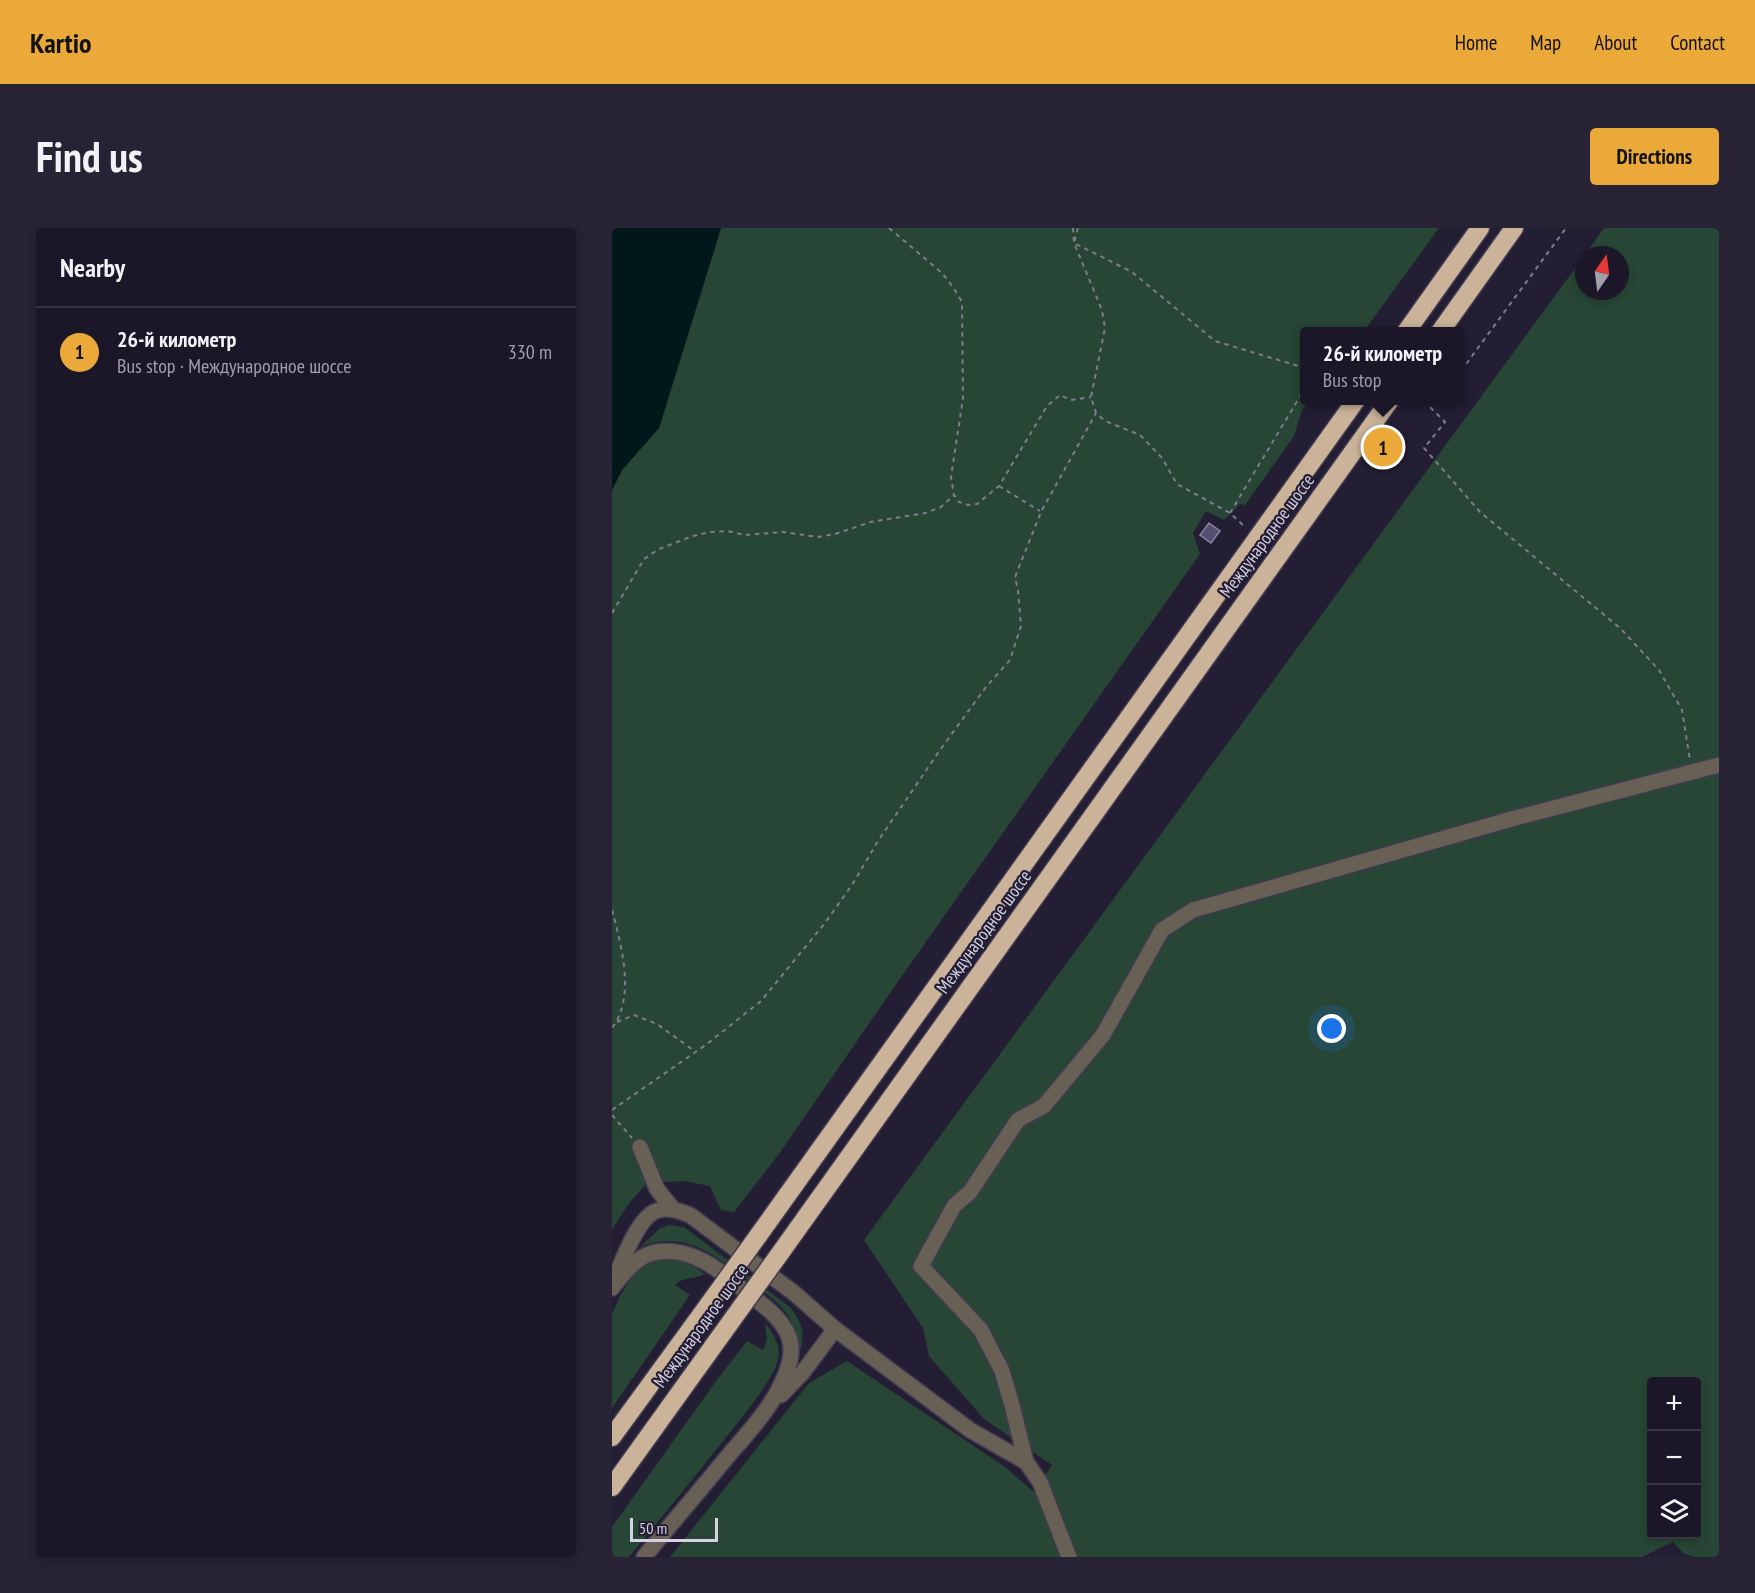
<!DOCTYPE html>
<meta charset="utf-8">
<style>
:root{--surface:#1b1628;--page:#282334;--text:#f1f3f6;--muted:#a09fa8;--line:#393545;--accent:#eba93a}
body{margin:0;font-family:"PT Sans Narrow",sans-serif;background:var(--page);color:var(--text)}
.controls{position:absolute;right:18px;bottom:18px;display:grid;overflow:hidden;border-radius:6px;box-shadow:0 3px 9px #0003}
.controls button{width:54px;height:54px;display:grid;place-items:center;padding:0;border:0;border-bottom:2px solid var(--line);background:var(--surface);color:var(--text);font:30px sans-serif}
.compass{position:absolute;left:963px;top:18px;width:54px;height:54px;border-radius:50%;background:var(--surface);box-shadow:0 3px 9px #0003;rotate:14deg}
.scale{position:absolute;left:18px;bottom:15px;width:88px;box-sizing:border-box;padding-left:6px;border:3px solid #d5d2e2;border-top:0;font-size:16px;line-height:21px;white-space:nowrap;color:#d5d2e2;-webkit-text-stroke:4px #241e35;paint-order:stroke}
.you{position:absolute;left:720px;top:801px;width:21px;height:21px;margin:-15px;border:4px solid #fff;border-radius:50%;background:#1a73e8;box-shadow:0 0 0 9px #1a73e833}
.badge{display:grid;place-items:center;width:39px;height:39px;border-radius:50%;background:var(--accent);color:#111;font-size:20px;font-weight:700}
.pin{position:absolute;translate:-50% -50%;border:3px solid #fff;box-shadow:0 2px 6px #0006}
.popup{position:absolute;left:688px;top:99px;width:165px;height:78px;box-sizing:border-box;display:grid;place-content:center;border-radius:6px;background:var(--surface);filter:drop-shadow(0 2px 4px #0005);font-size:20px;white-space:nowrap;color:var(--muted)}
.popup b{font-size:22px;color:var(--text)}
.popup::after{content:'';position:absolute;left:50%;top:100%;margin-left:-12px;border:12px solid transparent;border-top-color:var(--surface)}
.list{margin:0;padding:0;list-style:none}
h2{display:flex;justify-content:space-between;align-items:center;height:78px;margin:0;padding:0 24px;font-size:26px}
h2 small{font-size:20px;font-weight:400;color:var(--muted)}
.list li{display:grid;grid-template-columns:39px 1fr auto;gap:18px;align-items:center;box-sizing:border-box;height:90px;padding:0 24px;border-top:2px solid var(--line)}
.list b{display:block;font-size:22px;white-space:nowrap}
.list p{margin:0;font-size:20px;white-space:nowrap;color:var(--muted)}
.list em{font-size:20px;font-style:normal;color:var(--muted)}
.icon{flex:none;width:33px;height:33px;fill:none;stroke:currentColor;stroke-width:2;stroke-linecap:round;stroke-linejoin:round}
.map{position:relative;flex:none;width:1107px;height:1329px;overflow:hidden;border-radius:6px}
header{display:flex;align-items:center;gap:36px;box-sizing:border-box;height:84px;padding:0 30px;background:var(--accent);color:#111}
header strong{font-size:28px}
nav{display:flex;gap:33px;margin-inline-start:auto;font-size:21px}
.intro{display:flex;align-items:center;justify-content:space-between;box-sizing:border-box;height:144px;padding:0 36px}
h1{margin:0;font-size:42px}
.button{padding:15px 27px;border-radius:6px;background:var(--accent);color:#111;font-size:21px;font-weight:700}
main{display:flex;gap:36px;padding:0 36px}
aside{flex:1;background:var(--surface);border-radius:6px;box-shadow:0 3px 9px #0003}
.map>svg:first-child{display:block}
.green{fill:#274635;fill-rule:evenodd}
.water{fill:#001819}
.building{fill:#554e70;stroke:#8a84a1;stroke-width:1.5}
.lines{fill:none;stroke-linecap:round;stroke-linejoin:round}
.minor-casing{stroke:#403b51;stroke-width:18}
.highway-casing{stroke:#403b51;stroke-width:21}
.path{stroke:#807b8e;stroke-width:2;stroke-dasharray:4.5 4.5;stroke-linecap:butt}
.minor{stroke:#685f55;stroke-width:15}
.highway{stroke:#cbb39a;stroke-width:18}
.highway-bridge-casing{stroke:#403b51;stroke-width:21;stroke-linecap:butt}
.highway-bridge{stroke:#cbb39a;stroke-width:18}
.labels{text-anchor:middle;stroke-width:4.5;stroke-linejoin:round;paint-order:stroke}
.street-label{font-size:18px;fill:#d5d2e2;stroke:#241e35}
</style>
<header>
<strong>Kartio</strong>
<nav><a>Home</a><a>Map</a><a>About</a><a>Contact</a></nav>
</header>
<div class="intro"><h1>Find us</h1><a class="button">Directions</a></div>
<main>
<aside>
<h2>Nearby<small></small></h2>
<ul class="list">
<li><span class="badge">1</span><div><b>26-й километр</b><p>Bus stop · Международное шоссе</p></div><em>330 m</em></li>
</ul>
</aside>
<div class="map">
<svg width="1107" height="1329" viewBox="0 0 1107 1329">
<rect width="100%" height="100%" fill="#241e35"/>
<path class="green" d="M109 0H827L752 103 693 104V172L697 173 690 182 682 208 633 277 628 276 612 292 594 283 581 305 588 326 287 752 167 926 122 984 109 982 98 958 72 953 35 955 18 974 0 1001V262L10 242 47 200Z
M992 0H1107V1329H1083L1072 1326 1061 1314 1030 1329H58L197 1155 235 1133 393 1239 422 1264 440 1237 372 1191 317 1128 311 1100 252 1012 972 28V63H1008V27H973ZM1040 1154H1084V1306H1040Z
M57 997 72 999 179 1080C191 1098 194 1104 187 1126 185 1112 183 1098 175 1086 166 1073 152 1065 140 1055 107 1030 72 1000 28 1019L47 1001Z
M47 1029C68 1030 76 1034 93 1046 83 1052 74 1047 63 1057L78 1067 0 1180V1086L8 1068 22 1046 37 1033Z
M153 1095C162 1106 169 1117 166 1132 160 1154 130 1189 115 1208 83 1248 50 1289 17 1329H0V1299L104 1153 135 1113 151 1122 155 1112Z"/>
<path class="water" d="M0 0H109L47 200 10 242 0 262Z"/>
<path class="building" d="M597 295 608 303 599 315 588 307Z"/>
<g class="lines">
<defs>
<path id="minor" d="M28 919 45 961 60 980
M3 1051C10 1033 27 986 47 982 58 979 67 983 78 987L182 1065 223 1101 191 1144 169 1167
M0 1060C12 1045 25 1027 45 1024 82 1018 112 1046 138 1067 151 1077 165 1087 173 1101 179 1110 180 1122 178 1132 169 1172 136 1204 111 1234 85 1266 58 1297 32 1329
M223 1101 358 1202 414 1234
M457 1329 428 1254 414 1234 400 1177 390 1143 369 1102 309 1038 342 978 358 964 406 892 432 878 491 807 550 702 581 682 903 590 1107 537"/>
<path id="highway" d="M794 104 868 0
M828 104 902 0
M146 1008 744 172
M169 1024 778 172
M0 1209 97 1076
M0 1259 120 1092"/>
</defs>
<use href="#minor" class="minor-casing"/>
<use href="#highway" class="highway-casing"/>
<path class="path" d="M277 0 330 45 341 59 350 74 351 170 339 249 342 267 347 274 356 277 365 276 387 258 435 178 448 167 459 172 479 169
M461 0 462 15 490 82 493 100 479 169 484 185 493 193 528 207 550 230 565 256 618 285 634 300
M466 0 462 15 520 44 603 113 693 140
M849 143 954 0
M823 172 818 179 833 194 812 220 868 284 1008 400 1047 442 1070 482 1078 532
M387 258 428 283
M618 285 693 160
M0 385 32 331 47 321 81 308 98 304 115 303 133 307 171 304 206 309 223 306 259 294 313 285 329 279 342 267
M0 682C9 716 24 769 0 800
M5 794 22 787 45 796 84 824
M0 882 95 816 149 773 213 695 240 657 266 613 328 522 374 459 398 432 409 398 406 363 403 349 429 284 484 185
M0 887 20 910"/>
<use href="#minor" class="minor"/>
<use href="#highway" class="highway"/>
<defs>
<path id="highway-bridge" d="M97 1076 146 1008
M120 1092 169 1024"/>
</defs>
<use href="#highway-bridge" class="highway-bridge-casing"/>
<use href="#highway-bridge" class="highway-bridge"/>
</g>
<g class="labels">
<g class="street-label">
<text transform="translate(655 308) rotate(-54)" y="6">Международное шоссе</text>
<text transform="translate(372 704) rotate(-54)" y="6">Международное шоссе</text>
<text transform="translate(89 1098) rotate(-54)" y="6">Международное шоссе</text>
</g>
</g>
</svg>
<div class="controls">
<button>+</button>
<button>−</button>
<button><svg class="icon" aria-label="layers" viewBox="0 0 24 24"><path d="M12 4l9 5-9 5-9-5zM3 14l9 5 9-5"/></svg></button>
</div>
<svg class="compass" viewBox="-18 -18 36 36"><path d="M0-13l5 13h-10z" fill="#e53935"/><path d="M0 13l5-13h-10z" fill="#a09fa8"/></svg>
<div class="scale">50 m</div>
<div class="you"></div>
<div class="pin badge" style="left:771px;top:219px">1</div>
<div class="popup"><b>26-й километр</b>Bus stop</div>
</div>
</main>
